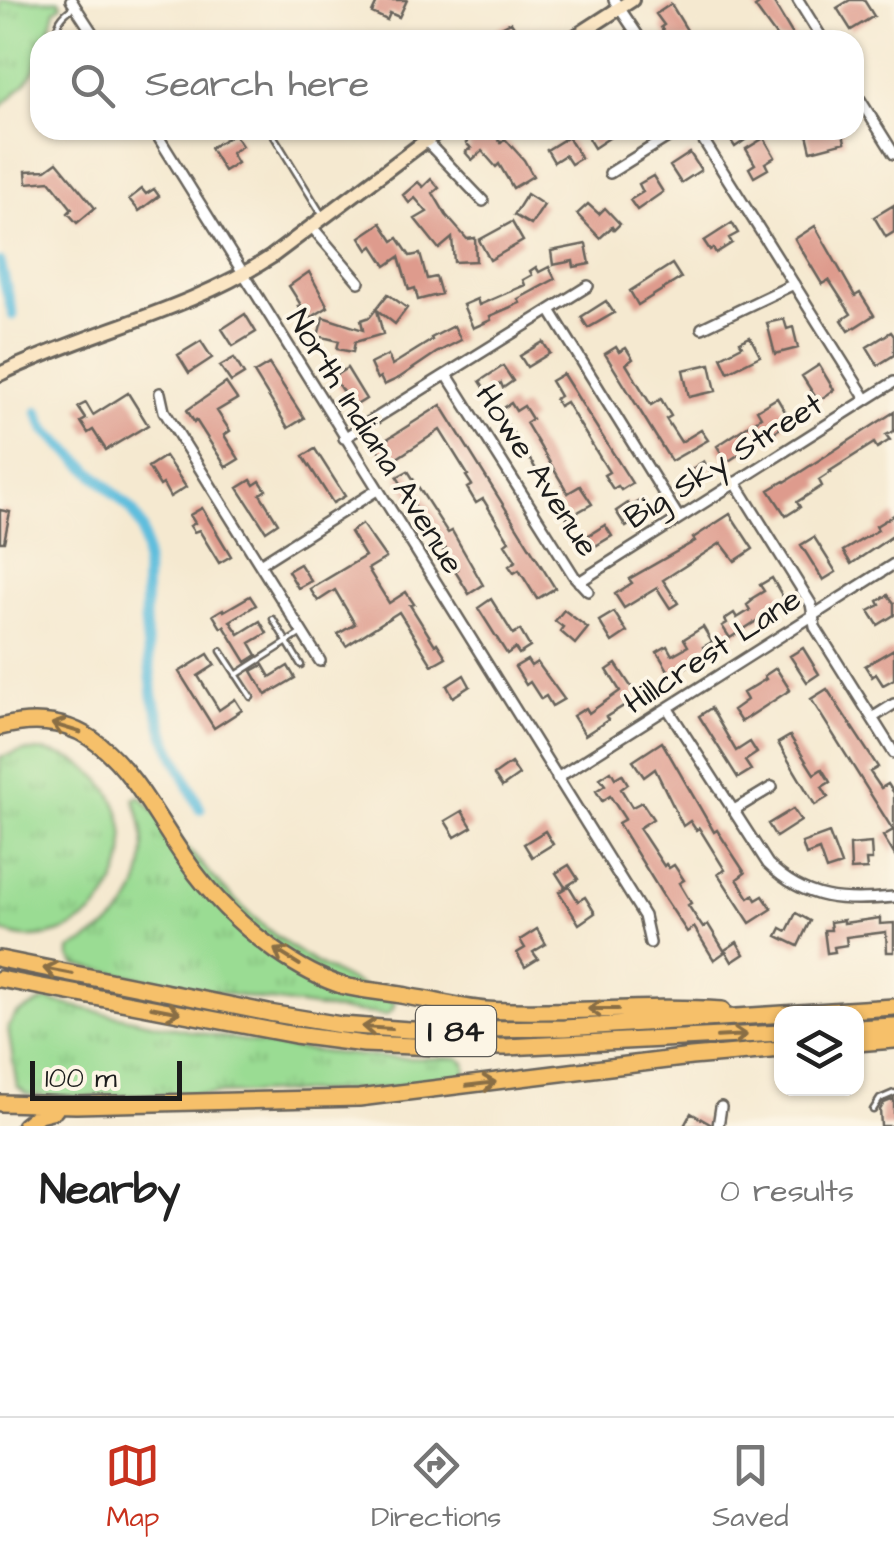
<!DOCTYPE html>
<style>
:root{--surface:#fff;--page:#f6f6f6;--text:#222;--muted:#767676;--line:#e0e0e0;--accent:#c8321e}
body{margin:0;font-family:"Architects Daughter",sans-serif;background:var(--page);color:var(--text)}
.controls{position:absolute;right:30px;bottom:30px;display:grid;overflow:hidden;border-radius:20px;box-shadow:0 2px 8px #0004}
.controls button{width:90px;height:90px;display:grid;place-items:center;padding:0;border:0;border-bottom:2px solid var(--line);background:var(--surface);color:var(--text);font:50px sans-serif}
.scale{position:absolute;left:30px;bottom:25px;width:152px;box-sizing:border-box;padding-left:10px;border:5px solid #1c1c1c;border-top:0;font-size:28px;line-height:35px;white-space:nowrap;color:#1c1c1c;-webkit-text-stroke:8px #fcf5e5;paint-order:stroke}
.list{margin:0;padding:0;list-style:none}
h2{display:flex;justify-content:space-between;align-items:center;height:130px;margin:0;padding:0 40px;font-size:42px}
h2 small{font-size:32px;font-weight:400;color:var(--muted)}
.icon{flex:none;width:55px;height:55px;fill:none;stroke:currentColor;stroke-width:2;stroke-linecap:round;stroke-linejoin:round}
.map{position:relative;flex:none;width:894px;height:1126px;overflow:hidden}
.search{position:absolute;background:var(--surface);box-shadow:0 2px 8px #0004;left:30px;right:30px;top:30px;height:110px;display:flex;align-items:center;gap:25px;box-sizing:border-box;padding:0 35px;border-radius:30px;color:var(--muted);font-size:38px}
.sheet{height:290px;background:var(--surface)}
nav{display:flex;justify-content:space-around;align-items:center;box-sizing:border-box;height:140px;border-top:2px solid var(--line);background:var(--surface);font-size:28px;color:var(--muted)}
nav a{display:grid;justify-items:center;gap:5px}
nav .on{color:var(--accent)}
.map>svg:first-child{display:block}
.grass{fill:url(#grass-tufts);stroke:#5b7c58;stroke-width:2.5}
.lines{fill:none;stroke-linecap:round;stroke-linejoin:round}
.canal{stroke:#5fbedd;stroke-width:11}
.building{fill:#de9b8d}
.lane-casing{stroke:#68645b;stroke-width:9}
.street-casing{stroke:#68645b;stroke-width:14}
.secondary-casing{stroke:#68645b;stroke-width:18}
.highway-casing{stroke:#68645b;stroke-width:20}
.lane{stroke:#fff;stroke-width:4}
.street{stroke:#fff;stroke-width:9}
.secondary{stroke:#fbe6c4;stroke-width:12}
.highway{stroke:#f6c06b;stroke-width:15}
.oneway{stroke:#896e44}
.labels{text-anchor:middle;stroke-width:8;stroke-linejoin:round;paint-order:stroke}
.shield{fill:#fcf5e5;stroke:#5f5d58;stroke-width:2.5}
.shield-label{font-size:30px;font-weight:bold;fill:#1c1c1c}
.street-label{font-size:32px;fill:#1c1c1c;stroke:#fcf5e5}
</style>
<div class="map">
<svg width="894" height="1126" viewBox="0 0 894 1126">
<defs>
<pattern id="grass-tufts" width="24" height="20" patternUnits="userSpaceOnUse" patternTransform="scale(2.5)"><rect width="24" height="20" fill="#9adc93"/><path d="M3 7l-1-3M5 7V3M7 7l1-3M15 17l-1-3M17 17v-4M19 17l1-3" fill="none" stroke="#84bc7e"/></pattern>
</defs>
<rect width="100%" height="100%" fill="#fcf5e5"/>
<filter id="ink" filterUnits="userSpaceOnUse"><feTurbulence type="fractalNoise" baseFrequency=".01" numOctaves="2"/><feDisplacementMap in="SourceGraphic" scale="20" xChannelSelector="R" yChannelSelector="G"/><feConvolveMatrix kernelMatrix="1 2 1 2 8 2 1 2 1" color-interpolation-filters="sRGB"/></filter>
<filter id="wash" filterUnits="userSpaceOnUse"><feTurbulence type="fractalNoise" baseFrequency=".0048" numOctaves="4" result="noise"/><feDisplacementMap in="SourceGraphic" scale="40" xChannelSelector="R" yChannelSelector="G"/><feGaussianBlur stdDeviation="2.25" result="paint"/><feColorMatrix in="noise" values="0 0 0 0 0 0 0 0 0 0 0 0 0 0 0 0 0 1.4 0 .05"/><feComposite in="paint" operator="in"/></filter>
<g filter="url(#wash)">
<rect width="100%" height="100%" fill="#f5e9d0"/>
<path class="grass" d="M0 0H59L62 5 55 10 47 40H40C40 76 25 84 0 107Z
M22 751C32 751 44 750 53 753 141 774 148 892 68 929 54 935 38 938 23 937 15 936 7 933 0 931V757Z
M140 796C185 844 227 899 280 939 315 966 355 983 395 1001L393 1009 387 1015C282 1006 179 986 76 965L70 957V950C82 943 94 937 105 929 147 899 152 844 134 799Z
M46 1000C156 1025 268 1050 381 1057 407 1059 433 1058 458 1058L465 1063 466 1071 459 1080 374 1090 53 1098 27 1094 17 1086 8 1028 16 1014Z"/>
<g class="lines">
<path class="canal" d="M0 262 13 315
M38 412 45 429 132 510 142 528 146 552 145 623 153 696 166 738 200 809"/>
</g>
<g id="blocks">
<path class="building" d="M378 0H407L399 17 390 13 387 20 372 13Z
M756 0H772L796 40H779L755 7 759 4Z
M850 0H864L874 16 851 30 837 8Z
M671 4 693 40H669L661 27 664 25 656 14Z
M511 22 519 34 510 40H494L489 33Z
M481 130H490L501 143 505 139 524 160 533 176 513 188 499 164 496 167 482 151 472 160 465 152 471 148 466 143Z
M593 130H621L594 148 586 135Z
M724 130H742L748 138 735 147Z
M806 130H842L845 142 811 151Z
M234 134 242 146 231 153 237 163 224 171 210 148Z
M568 137 581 158 571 164 565 155 554 162 547 150Z
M764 138 775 157 765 163 768 169 754 177 749 168 755 164 746 149Z
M690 153 701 170 681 183 670 166Z
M57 162 95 208 77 223 68 213 72 209 50 181 27 183 26 171 46 170Z
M653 176 663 192 637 210 630 200 643 192 639 184Z
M431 179 439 188 433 193 446 215 467 239 475 238 476 261 454 262 452 238 439 249 415 219 427 212 415 198 409 203 403 195 418 182 423 187Z
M142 189 146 194 154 189 159 196 139 211 129 199Z
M527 194 544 205 531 225 514 215Z
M588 204 599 214 605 208 620 224 614 230 612 227 600 238 577 214Z
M894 205V232L886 237 874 217Z
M512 222 523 241 490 260 479 240Z
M381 223 393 241 398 238 410 256 420 254 427 279 436 277 441 294 418 300 415 288 409 290 399 257 386 266 373 246 368 250 360 237Z
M732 223 738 233 729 238 732 243 716 253 713 248 710 250 704 241Z
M815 226 855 296 860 293 874 315 849 331 842 320 851 314 829 280 822 284 795 239Z
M586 244 590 264 574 267 573 261 553 265 551 251Z
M672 264 681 278 638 305 630 291Z
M536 267 539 272 549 267 555 279 518 299 520 303 490 316 491 320 473 328 463 305 477 299 479 305 525 285 523 280 532 275 530 271Z
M309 272 328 307 307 320 298 306 301 305 289 286Z
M388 294 407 308 395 324 377 310 383 334 355 342 353 352 337 349 339 341 318 336 323 317 363 330 361 320 370 317Z
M606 301 614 313 588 328 581 317Z
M245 314 256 332 233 346 222 329Z
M784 319 787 329 793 327 798 348 775 354 767 323Z
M454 326 461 340 436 353 399 378 384 385 380 377 377 379 370 364 388 355 392 365 432 340 431 338Z
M891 332 894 336V355L878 365 867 347Z
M750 337 760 356 728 372 721 357 742 346 740 342Z
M201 341 212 358 189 373 178 355Z
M543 342 550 353 527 367 520 356Z
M616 347 619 352 626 348 633 359 626 364 651 405 661 399 671 416 666 419 681 442 701 430 708 440 671 461 605 354Z
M234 358 244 374 231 382 220 366Z
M269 364 304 418 288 428 254 373Z
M710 364 716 391 689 397 683 370Z
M819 365 834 390 818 401 802 376Z
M503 366 513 381 503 388 501 383 487 392 480 381Z
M347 368 366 399 353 407 333 377Z
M563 374 632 483 621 490 618 486 613 489 604 475 609 472 566 402 559 406 555 399 560 396 551 381Z
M226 383 237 399 217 411 230 431 224 435 239 459 226 467 196 420 194 422 187 410Z
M128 393 148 425 106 450 93 430 88 433 81 422 86 419 78 407 86 403 93 415Z
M777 398 786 413 780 417 785 425 727 462 717 446 761 417 757 410Z
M511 403 516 411 524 406 532 419 526 423 568 493 580 486 592 504 567 518 499 411Z
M441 405 555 588 537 599 519 570 514 573 509 566 516 561 505 544 509 541 483 499 476 503 467 488 472 485 466 476 468 475 440 430 388 464 376 446Z
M894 412V431L886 435 890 440 877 448 874 443 830 471 831 472 819 480 822 486 797 502 800 507 786 516 769 490 784 481 785 482Z
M315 449 345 496 333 503 303 456Z
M165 456 186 487 170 497 163 484 160 486 148 467Z
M704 461 711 474 688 488 681 476Z
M408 471 448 533 452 531 483 585 469 594 455 571 458 569 446 549 443 551 397 477Z
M251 480 254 485 260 481 266 490 260 494 278 523 266 531 238 488Z
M642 500 649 512 626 527 616 511 628 503 630 507Z
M202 508 231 556 219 563 199 530 194 532 190 526 195 523 190 515Z
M0 510 10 512 4 542H0Z
M730 514 753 549 735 561 721 543 663 580 678 603 670 608 657 588 624 608 615 594 632 583 629 579 695 541 693 538Z
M894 515V535L851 564 843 551 878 530 876 526Z
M362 524 386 558 368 569 389 603 406 592 414 604 410 605 435 645 437 643 446 657 432 665 399 612 346 646 338 634 355 624 335 590 318 601 310 589 365 556 350 532Z
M605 525 612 536 587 551 581 540Z
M814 537 836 572 823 580 801 545Z
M300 564 311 581 298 588 288 571Z
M772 578 786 602 730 638 722 626 727 623 725 619 734 613 737 618 750 610 747 605 752 601 751 599 764 591 760 585Z
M888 595 894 603V615L878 625 869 611 880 605 878 601Z
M250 596 256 605 230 621 239 634 260 621 267 633 250 643 257 655 246 662 224 626 221 628 213 615 223 609 224 611Z
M491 599 513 634 520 630 530 647 519 654 515 648 507 654 478 608Z
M564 610 588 628 575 644 560 631 563 627 555 621Z
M614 612 627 632 612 642 599 621Z
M703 627 712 642 703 647 706 653 672 677 657 652 667 646 672 655 688 646 684 639Z
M803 648 819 674 807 682 790 656Z
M894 649V679L883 685 876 674 872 677 865 666Z
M208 654 215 665 198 676 219 710 235 699 242 710 214 728 179 672Z
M527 660 531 666 537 662 564 699 552 706 546 696 541 699 530 682 526 685 515 667Z
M616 664 638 697 606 717 608 720 585 735 573 716 586 708 589 713 620 691 607 670Z
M263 665 270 677 288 666 295 678 266 695 252 671Z
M776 668 790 690 741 722 733 710 747 700 743 693 766 679 764 676Z
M464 675 470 686 453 697 447 686Z
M827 689 878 767 870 772 881 788 888 784 894 793V854L883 836 893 830 811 699Z
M711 708 736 751 750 742 757 753 745 761 751 770 738 778 699 716Z
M790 736 814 774 822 769 830 782 822 787 828 797 815 805 778 743Z
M662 742 714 832 717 830 745 873 737 879 749 898 753 895 756 900 763 896 772 909 750 923 718 874 725 870 699 828 696 830 690 821 683 826 655 769 644 777 633 761Z
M511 763 519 775 502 787 494 775Z
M611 771 615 778 622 774 628 784 621 789 632 807 642 802 653 819 639 828 664 866 666 864 669 868 674 865 684 880 679 883 691 903 688 905 703 928 708 924 725 952 714 960 694 927 687 932 662 894 618 823 625 819 610 796 602 801 596 791 605 785 600 778Z
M793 809 801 821 776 837 768 824Z
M462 811 472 827 455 837 445 821Z
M545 831 553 844 532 857 524 844Z
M829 833 841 865 826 870 819 850 806 855 802 843Z
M871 843 872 860H866L867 869 851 870 850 845Z
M569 865 578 879 565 887 556 873Z
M569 886 578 901 585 897 595 913 579 924 559 892Z
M796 913 810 921 798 946 777 936 781 928 787 931Z
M880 918V924L894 923V952H887L886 932 846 937 847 945 834 947 835 952 827 953 824 930H831L830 922 844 920V923Z
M537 929 546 944 533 952 538 959 525 967 517 953 525 948 520 940Z
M737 942 744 954 732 962 725 950Z
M894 1099V1126H881L880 1110 884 1103Z
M691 1113 710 1124V1126H684Z"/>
</g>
</g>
<g filter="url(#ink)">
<use href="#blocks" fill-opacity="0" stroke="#68645b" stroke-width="2.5"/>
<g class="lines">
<defs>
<path id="lane" d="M55 40C57 22 60 16 75 6
M270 130 321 213
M273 619 301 665
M221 651 251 697
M236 675 300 634
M873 1110 880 1099 894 1093"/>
<path id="street" d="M71 0 97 40
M614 0 641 40
M798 0 823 40
M854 90 894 154
M154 130 644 916 650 943
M697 130 866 399
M425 140 483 201
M610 173 679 130
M312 227 359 282
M550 310 679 518
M702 328 794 284
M447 375 574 576 588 591
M160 393 164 411 320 661
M344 438 588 286
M735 482 811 604 815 627 894 753
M260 564 377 490
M579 582 894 382
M668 709 768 864C806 901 843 902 894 897
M872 718 894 704
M557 778 894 564
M734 810 772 787
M718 1126 721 1107"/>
<path id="secondary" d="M570 40 632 0
M0 374C89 331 188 311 271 257L440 130"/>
<path id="highway" d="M0 727C103 699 138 792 186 860 211 896 241 926 276 951 296 965 321 979 344 986 366 991 389 992 411 997 436 1001 461 1008 486 1010 564 1015 644 1004 722 1010
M0 959 269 1013 341 1025 409 1030 565 1028 894 1007
M0 979 295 1035 364 1044 437 1047H507L782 1033
M856 1028 894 1026
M856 1043 894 1040
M0 1103 76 1105 359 1098 691 1057 782 1049
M24 1126 39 1114 55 1110"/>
</defs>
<use href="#lane" class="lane-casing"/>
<use href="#street" class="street-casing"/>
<use href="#secondary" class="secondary-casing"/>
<use href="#highway" class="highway-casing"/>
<use href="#lane" class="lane"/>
<use href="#street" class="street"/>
<use href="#secondary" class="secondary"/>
<use href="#highway" class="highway"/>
</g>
<defs><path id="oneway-shaft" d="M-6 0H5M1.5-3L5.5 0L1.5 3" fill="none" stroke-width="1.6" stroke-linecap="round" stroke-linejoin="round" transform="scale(2.5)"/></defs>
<g class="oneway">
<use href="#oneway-shaft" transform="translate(66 728) rotate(-163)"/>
<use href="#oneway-shaft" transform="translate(287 957) rotate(-148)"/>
<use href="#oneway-shaft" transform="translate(58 971) rotate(-169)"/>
<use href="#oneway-shaft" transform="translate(603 1009) rotate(180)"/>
<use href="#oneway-shaft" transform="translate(166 1010) rotate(11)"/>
<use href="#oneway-shaft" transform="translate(377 1028) rotate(-176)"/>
<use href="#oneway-shaft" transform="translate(732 1036) rotate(-3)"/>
<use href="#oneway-shaft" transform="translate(481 1084) rotate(-7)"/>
</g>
</g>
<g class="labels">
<rect class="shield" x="416" y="1006" width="80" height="50" rx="8"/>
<g class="shield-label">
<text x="456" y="1041">I 84</text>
</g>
<g class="street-label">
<text transform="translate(376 441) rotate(58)" y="11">North Indiana Avenue</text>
<text transform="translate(723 460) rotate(-32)" y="11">Big Sky Street</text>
<text transform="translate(538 470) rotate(57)" y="11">Howe Avenue</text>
<text transform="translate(712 650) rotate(-33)" y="11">Hillcrest Lane</text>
</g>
</g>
</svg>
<div class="controls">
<button><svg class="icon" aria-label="layers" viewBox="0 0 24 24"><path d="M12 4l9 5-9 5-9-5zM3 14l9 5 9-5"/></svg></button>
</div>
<div class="scale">100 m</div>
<div class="search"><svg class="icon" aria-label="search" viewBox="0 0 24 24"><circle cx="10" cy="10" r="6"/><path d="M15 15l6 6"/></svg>Search here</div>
</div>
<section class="sheet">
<h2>Nearby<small>0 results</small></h2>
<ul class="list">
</ul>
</section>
<nav>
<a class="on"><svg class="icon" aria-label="map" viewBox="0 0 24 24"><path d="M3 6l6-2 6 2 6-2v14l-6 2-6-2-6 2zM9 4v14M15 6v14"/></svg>Map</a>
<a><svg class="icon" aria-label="directions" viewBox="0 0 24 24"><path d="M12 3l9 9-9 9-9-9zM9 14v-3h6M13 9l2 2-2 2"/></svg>Directions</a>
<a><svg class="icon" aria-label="saved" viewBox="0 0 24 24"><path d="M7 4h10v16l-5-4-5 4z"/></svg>Saved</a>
</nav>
